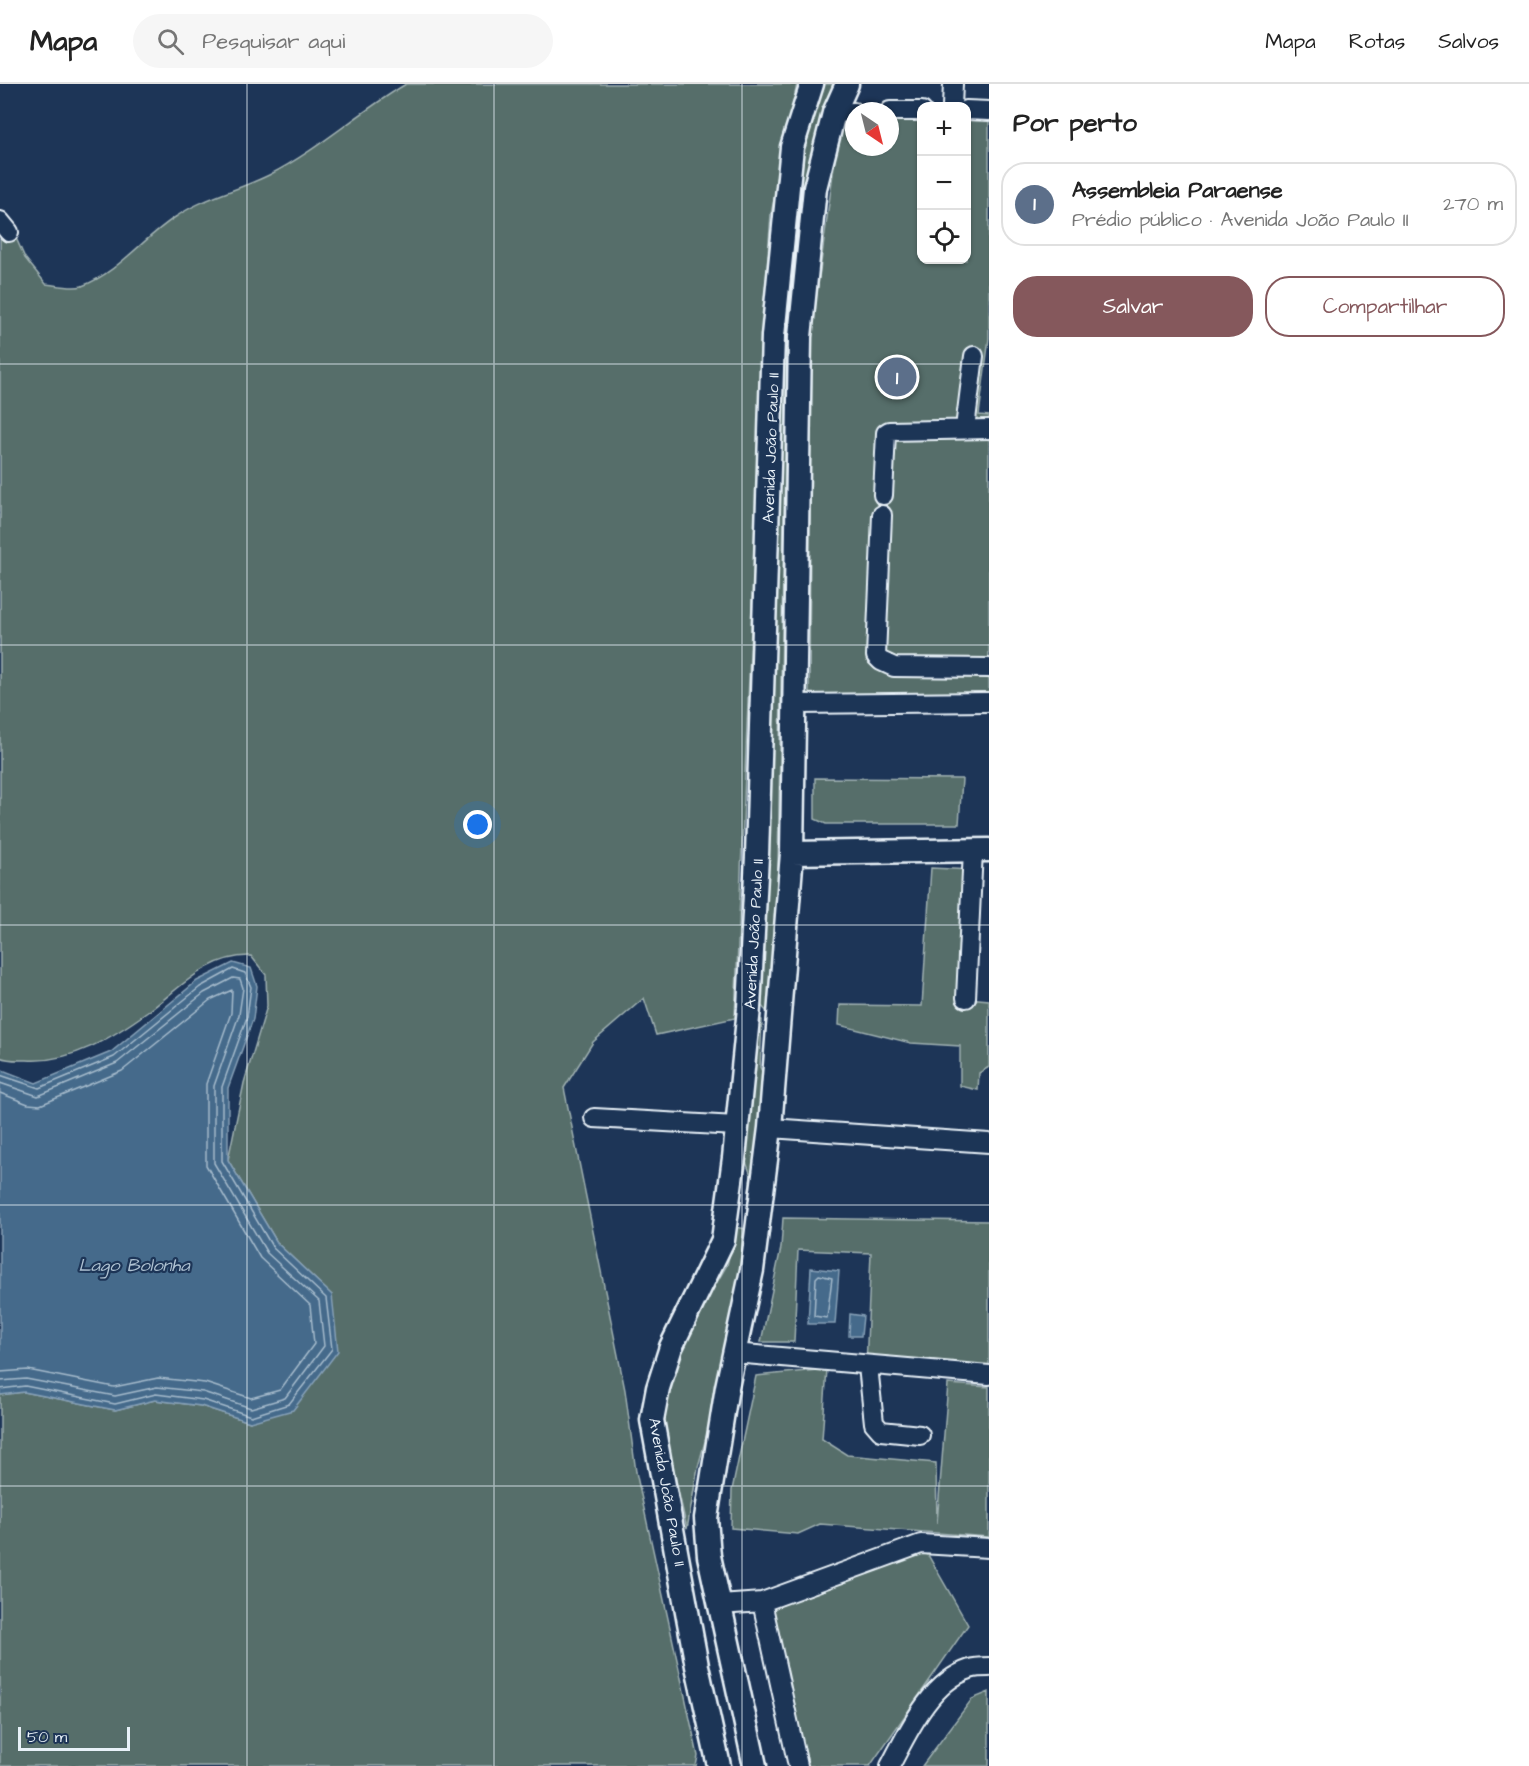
<!DOCTYPE html>
<html lang="pt">
<meta charset="utf-8">
<style>
:root{--surface:#fff;--page:#f6f6f6;--text:#222;--muted:#767676;--line:#e0e0e0;--accent:#85585c}
body{margin:0;font-family:"Architects Daughter",sans-serif;background:var(--page);color:var(--text)}
.controls{position:absolute;right:18px;top:18px;display:grid;overflow:hidden;border-radius:12px;box-shadow:0 2px 4px #0004}
.controls button{width:54px;height:54px;display:grid;place-items:center;padding:0;border:0;border-bottom:2px solid var(--line);background:var(--surface);color:var(--text);font:30px sans-serif}
.compass{position:absolute;left:845px;top:18px;width:54px;height:54px;border-radius:50%;background:var(--surface);box-shadow:0 2px 4px #0004;rotate:145deg}
.scale{position:absolute;left:18px;bottom:15px;width:112px;box-sizing:border-box;padding-left:6px;border:3px solid #e8f1f8;border-top:0;font-size:16px;line-height:21px;white-space:nowrap;color:#e8f1f8;-webkit-text-stroke:4px #1d3557;paint-order:stroke}
.you{position:absolute;left:478px;top:741px;width:21px;height:21px;margin:-15px;border:4px solid #fff;border-radius:50%;background:#1a73e8;box-shadow:0 0 0 9px #1a73e833}
.badge{display:grid;place-items:center;width:39px;height:39px;border-radius:50%;background:var(--accent);color:#fff;font-size:20px;font-weight:700}
.pin{position:absolute;translate:-50% -50%;border:3px solid #fff;box-shadow:0 2px 6px #0006}
.list{margin:0;padding:0;list-style:none}
h2{display:flex;justify-content:space-between;align-items:center;height:78px;margin:0;padding:0 24px;font-size:26px}
h2 small{font-size:20px;font-weight:400;color:var(--muted)}
.list li{display:grid;grid-template-columns:39px 1fr auto;gap:18px;align-items:center;box-sizing:border-box;height:84px;margin:0 12px 12px;padding:0 12px;border:2px solid var(--line);border-radius:24px}
.list b{display:block;font-size:22px;white-space:nowrap}
.list p{margin:0;font-size:20px;white-space:nowrap;color:var(--muted)}
.list em{font-size:20px;font-style:normal;color:var(--muted)}
.actions{display:flex;gap:12px;padding:18px 24px}
.actions a{flex:1;padding:14px 0;border:2px solid var(--accent);border-radius:24px;text-align:center;font-size:21px;color:var(--accent)}
.actions .main{background:var(--accent);color:#fff}
.icon{flex:none;width:33px;height:33px;fill:none;stroke:currentColor;stroke-width:2;stroke-linecap:round;stroke-linejoin:round}
.map{position:relative;flex:none;width:989px;height:1682px;overflow:hidden}
header{display:flex;align-items:center;gap:36px;box-sizing:border-box;height:84px;padding:0 30px;background:var(--surface);border-bottom:2px solid var(--line)}
header strong{font-size:28px}
nav{display:flex;gap:33px;margin-inline-start:auto;font-size:21px}
.search{width:420px;height:54px;background:var(--page);display:flex;align-items:center;gap:15px;box-sizing:border-box;padding:0 21px;border-radius:33px;color:var(--muted);font-size:22px}
main{display:flex}
aside{flex:1;background:var(--surface)}
.map>svg:first-child{display:block}
.green{fill:#566e6a;stroke:#9fb0b1;stroke-width:1.5}
.water{fill:#446a8b;stroke:#86a0b7;stroke-width:1.5}
.lines{fill:none;stroke-linecap:round;stroke-linejoin:round}
.shore{stroke:#a6bbcc;stroke-width:1.5}
.minor-casing{stroke:#e8f1f8;stroke-width:22}
.major-casing{stroke:#e8f1f8;stroke-width:27}
.minor{stroke:#1d3557;stroke-width:18}
.major{stroke:#1d3557;stroke-width:22}
.grid{fill:none;stroke:#e8f1f8;stroke-width:1.5;stroke-opacity:0.55}
.labels{text-anchor:middle;stroke-width:4.5;stroke-linejoin:round;paint-order:stroke}
.street-label{font-size:16px;fill:#e8f1f8;stroke:#1d3557}
.water-label{font-size:18px;font-style:italic;fill:#afc2d2;stroke:#1d3557}
</style>
<header>
<strong>Mapa</strong>
<div class="search"><svg class="icon" aria-label="search" viewBox="0 0 24 24"><circle cx="10" cy="10" r="6"/><path d="M15 15l6 6"/></svg>Pesquisar aqui</div>
<nav><a>Mapa</a><a>Rotas</a><a>Salvos</a></nav>
</header>
<main>
<div class="map">
<svg width="989" height="1682" viewBox="0 0 989 1682">
<rect width="100%" height="100%" fill="#1d3557"/>
<filter id="ink" filterUnits="userSpaceOnUse"><feTurbulence type="fractalNoise" baseFrequency=".0167" numOctaves="2"/><feDisplacementMap in="SourceGraphic" scale="12" xChannelSelector="R" yChannelSelector="G"/><feConvolveMatrix kernelMatrix="1 2 1 2 8 2 1 2 1" color-interpolation-filters="sRGB"/></filter>
<g filter="url(#ink)">
<path class="green" d="M406 0H797L771 130 764 227 735 934 656 951 644 914 593 958 564 1004 625 1306 636 1388 698 1672 696 1682H0V1311L24 1308 115 1326 155 1316 201 1322 250 1338 332 1211 278 1160 228 1076 244 999 267 922 266 891 251 872C208 871 181 903 149 927 113 953 72 979 27 976 18 976 8 977 0 973V133L11 143 25 174 46 200C56 201 73 205 82 202 119 188 145 152 177 132 205 113 239 106 269 91 318 66 359 28 406 0Z
M825 0H833L815 59 794 165 787 245 777 840 768 929 760 920 771 699 780 223 801 71 809 36Z
M841 30H854V63H890V30H921L922 176H966L967 30H989V254L979 331 989 332V619L809 620 811 253Z
M815 694 962 695 959 740H826L815 735Z
M931 784 972 786 967 914 989 916V983L979 989 978 1006 960 1002V962L911 959 839 941 840 921 922 922Z
M755 934 762 936 760 983 768 1000 755 1131 747 1128 751 1091 743 1070Z
M783 1134 989 1137V1290L866 1282 871 1169 798 1166 794 1258H761L781 1164Z
M736 1143 751 1146 716 1317 698 1383 687 1445 662 1335 668 1293 699 1229 727 1181Z
M827 1285 822 1355 847 1371 936 1379 937 1439 948 1300 989 1303V1453L820 1440 798 1450 731 1444 732 1406 756 1292Z
M922 1465 928 1471 968 1541 870 1682H804L768 1521Z
M989 1608V1682H922L972 1615Z"/>
<path class="water" d="M233 879 251 884 257 902 253 935 228 1004V1076L278 1160 332 1211 338 1267 293 1326 250 1338 201 1322 155 1316 115 1326 24 1308 0 1311V985L36 999 111 968 197 897Z
M811 1184 839 1187 835 1240H808Z
M850 1230 863 1232 861 1252H849Z"/>
<g class="lines">
<path class="shore" d="M0 991 39 1004 114 973 200 903 233 885 245 889 251 903 247 933 222 1003V1077L273 1164 326 1214 332 1265 289 1320 251 1332 203 1316 156 1310 115 1320 25 1302 0 1305
M0 999 38 1012 117 979 204 909 233 894 240 895 243 904 239 931 214 1002V1079L267 1169 319 1217 324 1262 285 1314 251 1324 203 1308 157 1303 115 1312 26 1295 0 1297
M0 1009 28 1020 40 1021 122 987 210 916 232 906 231 929 206 1000V1081L260 1174 310 1221 314 1260 280 1306 251 1314 205 1299 158 1294 114 1303 28 1286 0 1288
M819 1191 832 1194 827 1234 814 1232 816 1194Z"/>
<defs>
<path id="minor" d="M952 22 953 0
M966 26 989 27
M890 27H922
M834 29 854 28
M0 137 9 148
M965 344 974 272
M883 411 886 349 889 347 989 345
M882 431 876 572 881 577 894 583 989 584
M796 620 989 618
M966 914 973 766
M594 1034 736 1042
M770 1044 989 1059
M734 1269 989 1291
M868 1282 874 1339 881 1347 920 1351
M720 1521 762 1518
M798 1682 762 1518 921 1460 989 1464
M890 1682C908 1648 930 1598 970 1585 975 1583 983 1583 989 1583"/>
<path id="major" d="M792 769 989 766
M719 1682 697 1582 652 1336 658 1304 671 1263 723 1156 734 1074 749 924 757 772 773 252 792 63 812 0
M755 1682 709 1472 706 1434 727 1303 752 1186 770 1044 792 769 800 253 815 104 834 29 847 0"/>
</defs>
<use href="#minor" class="minor-casing"/>
<use href="#major" class="major-casing"/>
<use href="#minor" class="minor"/>
<use href="#major" class="major"/>
</g>
</g>
<path class="grid" d="M247 0V1682M494 0V1682M742 0V1682M0 280H989M0 561H989M0 841H989M0 1121H989M0 1402H989"/>
<g class="labels">
<g class="street-label">
<text transform="translate(770 364) rotate(-88)" y="6">Avenida João Paulo II</text>
<text transform="translate(753 850) rotate(-87)" y="6">Avenida João Paulo II</text>
<text transform="translate(668 1408) rotate(80)" y="6">Avenida João Paulo II</text>
</g>
<g class="water-label">
<text x="134" y="1187">Lago Bolonha</text>
</g>
</g>
</svg>
<div class="controls">
<button>+</button>
<button>−</button>
<button><svg class="icon" aria-label="locate" viewBox="0 0 24 24"><circle cx="12" cy="12" r="6"/><path d="M12 2v4M12 18v4M2 12h4M18 12h4"/></svg></button>
</div>
<svg class="compass" viewBox="-18 -18 36 36"><path d="M0-13l5 13h-10z" fill="#e53935"/><path d="M0 13l5-13h-10z" fill="#767676"/></svg>
<div class="scale">50 m</div>
<div class="you"></div>
<div class="pin badge" style="left:897px;top:293px;background:#5c6f8a">1</div>
</div>
<aside>
<h2>Por perto<small></small></h2>
<ul class="list">
<li><span class="badge" style="background:#5c6f8a">1</span><div><b>Assembleia Paraense</b><p>Prédio público · Avenida João Paulo II</p></div><em>270 m</em></li>
</ul>
<div class="actions"><a class="main">Salvar</a><a>Compartilhar</a></div>
</aside>
</main>
